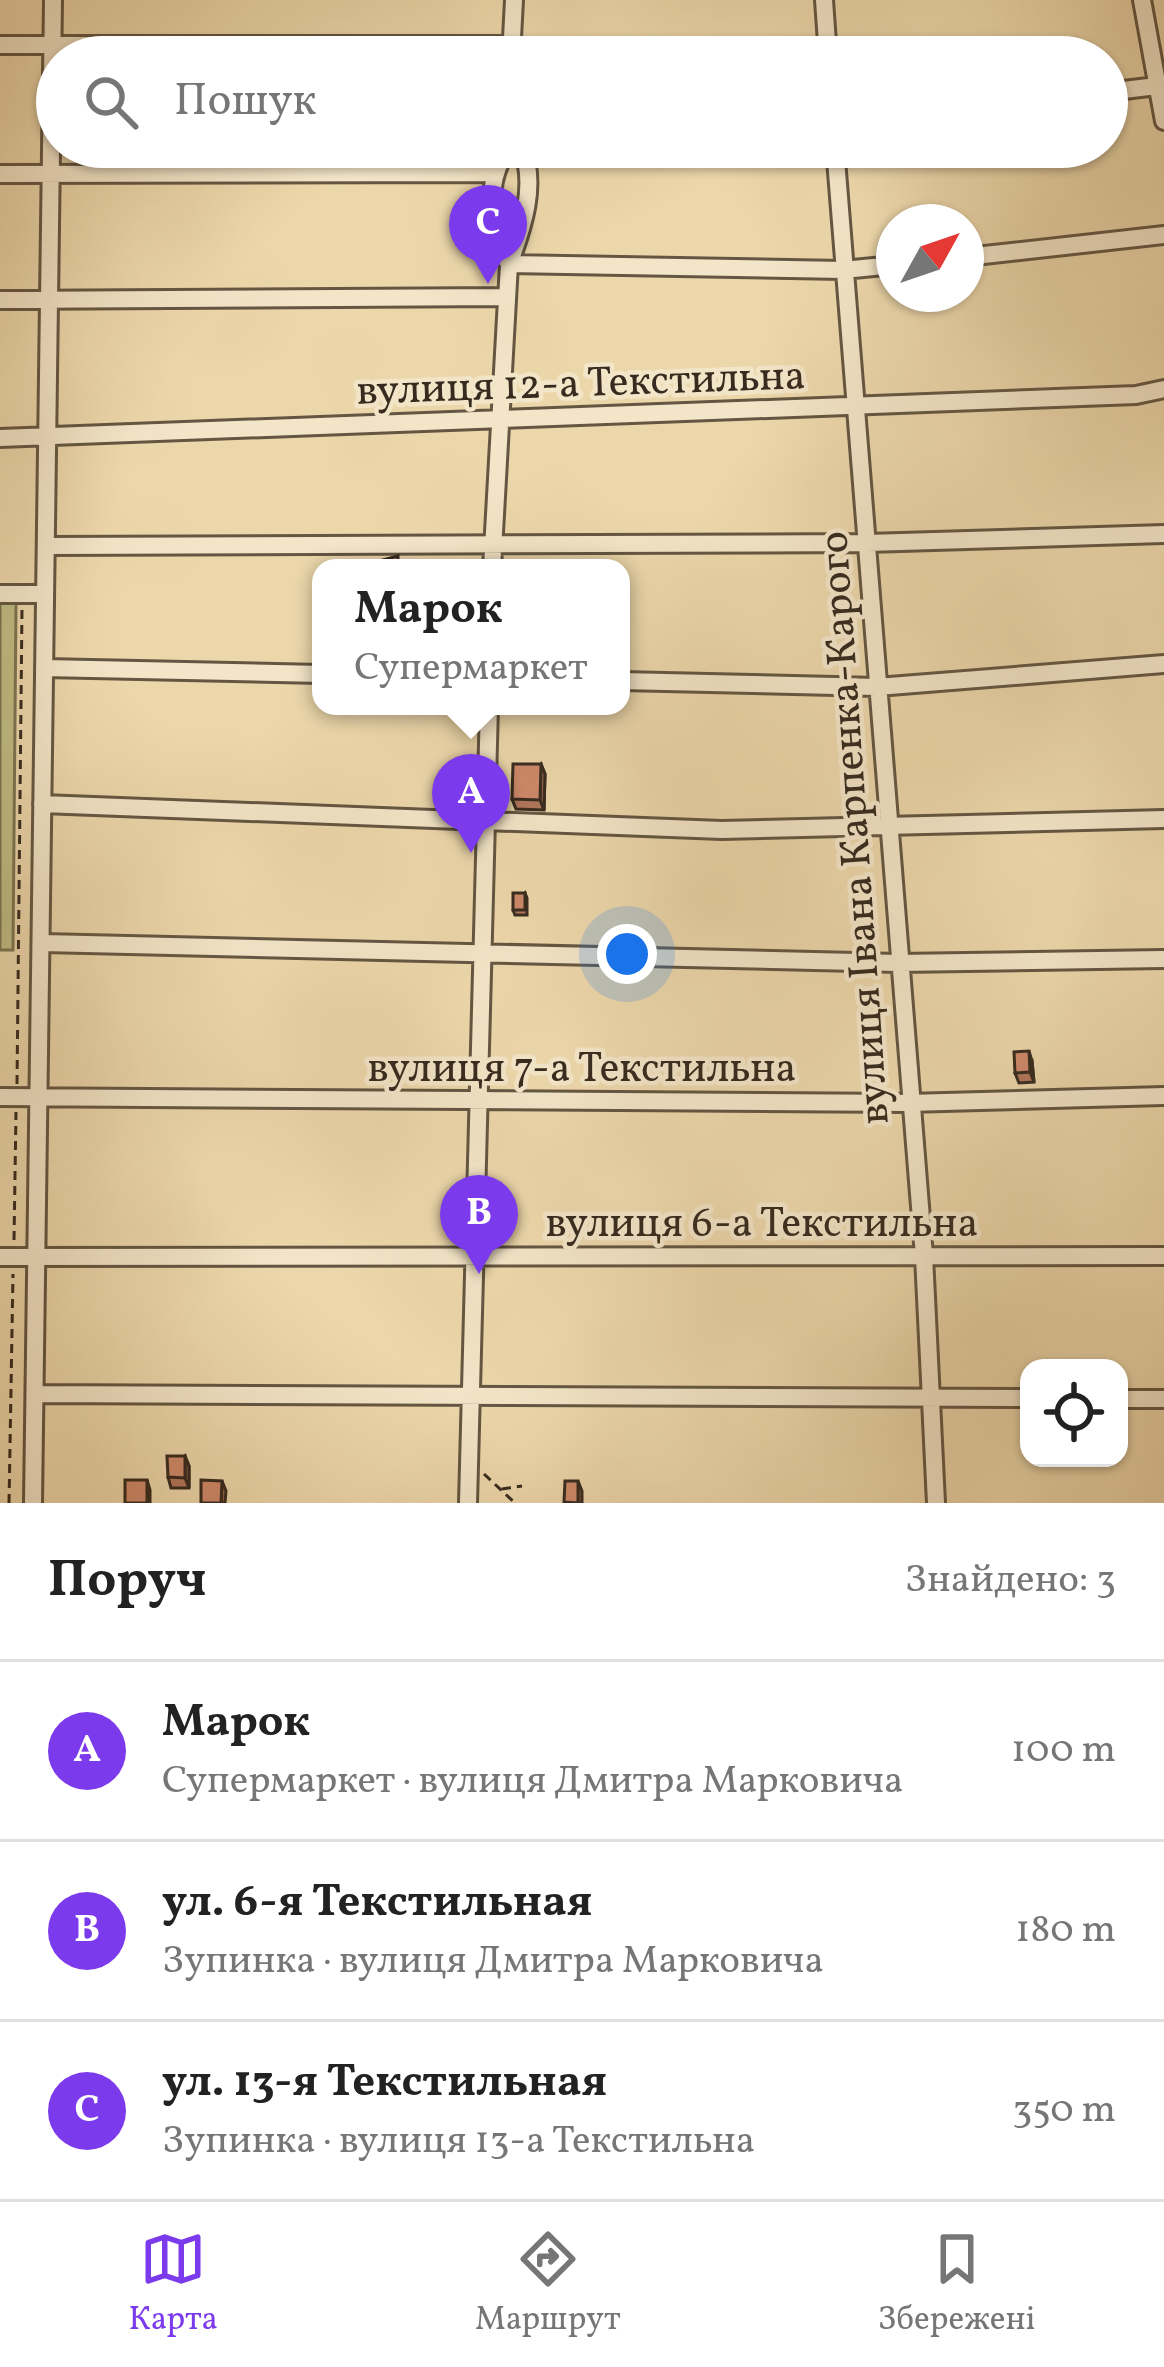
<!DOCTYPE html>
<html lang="uk">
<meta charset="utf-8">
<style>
:root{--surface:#fff;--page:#f6f6f6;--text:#222;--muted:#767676;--line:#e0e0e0;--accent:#7c3aed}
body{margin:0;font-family:Vollkorn,serif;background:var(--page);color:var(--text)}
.controls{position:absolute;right:36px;bottom:36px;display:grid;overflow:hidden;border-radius:24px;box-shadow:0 3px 9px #0004}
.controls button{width:108px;height:108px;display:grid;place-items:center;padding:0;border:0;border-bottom:3px solid var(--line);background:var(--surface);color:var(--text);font:60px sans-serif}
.compass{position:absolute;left:876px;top:204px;width:108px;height:108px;border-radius:50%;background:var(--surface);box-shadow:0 3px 9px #0004;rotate:50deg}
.you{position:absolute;left:627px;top:954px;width:42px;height:42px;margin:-30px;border:9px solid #fff;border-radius:50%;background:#1a73e8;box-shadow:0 0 0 18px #1a73e833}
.badge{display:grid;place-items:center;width:78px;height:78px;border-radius:50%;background:var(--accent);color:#fff;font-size:39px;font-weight:700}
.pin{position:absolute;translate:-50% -99px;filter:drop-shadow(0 3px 6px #0008)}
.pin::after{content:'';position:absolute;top:63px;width:42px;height:36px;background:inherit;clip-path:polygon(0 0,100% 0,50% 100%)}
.popup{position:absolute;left:312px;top:559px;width:318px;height:156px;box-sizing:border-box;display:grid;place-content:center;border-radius:24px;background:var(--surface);filter:drop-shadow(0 3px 9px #0005);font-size:39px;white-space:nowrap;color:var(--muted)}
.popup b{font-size:45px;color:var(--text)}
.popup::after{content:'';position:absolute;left:50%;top:100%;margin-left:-24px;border:24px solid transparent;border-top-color:var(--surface)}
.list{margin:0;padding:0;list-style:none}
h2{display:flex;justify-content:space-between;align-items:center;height:156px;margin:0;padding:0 48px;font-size:51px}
h2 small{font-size:39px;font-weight:400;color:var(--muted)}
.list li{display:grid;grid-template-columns:78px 1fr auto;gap:36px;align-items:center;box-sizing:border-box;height:180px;padding:0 48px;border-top:3px solid var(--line)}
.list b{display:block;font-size:45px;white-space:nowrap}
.list p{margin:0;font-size:39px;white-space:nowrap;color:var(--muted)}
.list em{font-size:39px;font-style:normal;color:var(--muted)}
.icon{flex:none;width:66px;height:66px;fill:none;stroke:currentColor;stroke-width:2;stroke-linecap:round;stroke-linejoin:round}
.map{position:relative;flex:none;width:1164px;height:1503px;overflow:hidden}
.search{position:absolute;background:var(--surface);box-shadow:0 3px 9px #0004;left:36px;right:36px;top:36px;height:132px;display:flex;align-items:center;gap:30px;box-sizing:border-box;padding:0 42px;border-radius:66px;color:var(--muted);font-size:45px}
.sheet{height:696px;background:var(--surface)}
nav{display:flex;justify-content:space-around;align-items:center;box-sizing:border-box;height:168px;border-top:3px solid var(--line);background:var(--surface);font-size:33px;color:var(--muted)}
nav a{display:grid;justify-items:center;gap:6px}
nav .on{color:var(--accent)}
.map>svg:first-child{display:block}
.green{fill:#bfbc83;stroke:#7b7451;stroke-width:3}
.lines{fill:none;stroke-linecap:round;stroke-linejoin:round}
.minor-casing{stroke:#645642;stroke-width:22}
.path{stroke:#372b1f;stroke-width:3;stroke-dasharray:9 6;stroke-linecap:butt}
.minor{stroke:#f3e5c8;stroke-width:16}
.wall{fill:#b1765b;stroke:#372b1f;stroke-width:3}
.shaded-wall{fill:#90604a;stroke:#372b1f;stroke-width:3}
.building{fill:#ce896a;stroke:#372b1f;stroke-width:3}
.labels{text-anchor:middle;stroke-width:9;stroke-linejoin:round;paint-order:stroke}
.street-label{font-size:42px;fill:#372b1f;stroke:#f3e5c8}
</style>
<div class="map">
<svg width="1164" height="1503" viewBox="0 0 1164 1503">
<rect width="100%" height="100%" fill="#ecd7ab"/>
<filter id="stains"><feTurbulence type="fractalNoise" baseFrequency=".00167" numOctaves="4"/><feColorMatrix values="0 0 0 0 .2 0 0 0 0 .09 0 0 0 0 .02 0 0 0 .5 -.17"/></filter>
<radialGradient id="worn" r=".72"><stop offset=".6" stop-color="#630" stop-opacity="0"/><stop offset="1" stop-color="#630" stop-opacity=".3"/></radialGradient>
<path class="green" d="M0 603H16L13 950H0Z"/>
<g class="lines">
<defs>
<path id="minor" d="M824 0 828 57
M1142 0 1164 121
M0 45H511
M511 57 514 0
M1107 92 1157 86
M522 147C537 185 523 227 509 264L843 270 894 265
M835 147 924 1256 936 1503
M0 174 496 173
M966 257 1164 235
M0 300 503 297
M0 438 1136 395 1164 389
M46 546 867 543 1164 534
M492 568 509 264C488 232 484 178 510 147
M0 594H45
M44 668 321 674
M621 681 877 687 1164 664
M42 804 722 830 1164 819
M43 943 898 963 1164 959
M0 1097 908 1103 1164 1096
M0 1257 1164 1256
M35 1394 1029 1398
M1119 1399H1164
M33 1503 53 0
M468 1503 489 706"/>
</defs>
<use href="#minor" class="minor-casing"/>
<path class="path" d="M17 1084 22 608
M14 1240 16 1112
M484 1474 515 1503
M502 1489 522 1486
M9 1503 13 1274"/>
<use href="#minor" class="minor"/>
</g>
<path class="wall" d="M541 764 545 774 544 810 516 809 512 799Z
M525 893 527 898V915H515L513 910Z
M1032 1061 1034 1082 1019 1083 1015 1073Z
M185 1456 189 1466V1488H171L168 1477Z"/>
<path class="shaded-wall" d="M541 764 545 774 544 810 540 800Z
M1029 1051 1032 1061 1034 1082 1030 1072Z
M185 1456 189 1466V1488L185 1478Z
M147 1480 150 1490V1503H147Z
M222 1481 226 1491 225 1503H221Z
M578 1481 582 1491V1503H578Z"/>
<path class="building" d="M398 556V568H383L379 561Z
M513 764H541L540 800 512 799Z
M513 893H525V910H513Z
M1029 1051 1030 1072 1015 1073 1014 1052Z
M167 1456H185V1478L168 1477Z
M125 1480H147V1503H125Z
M201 1480 222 1481 221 1503H201Z
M565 1481H578V1503L564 1502Z"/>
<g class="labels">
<g class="street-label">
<text transform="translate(581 381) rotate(-2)" y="15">вулиця 12-а Текстильна</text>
<text transform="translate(852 828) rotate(-94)" y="15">вулиця Івана Карпенка-Карого</text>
<text x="582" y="1081">вулиця 7-а Текстильна</text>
<text x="762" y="1236">вулиця 6-а Текстильна</text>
</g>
</g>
<rect width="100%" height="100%" filter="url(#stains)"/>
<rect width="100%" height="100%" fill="url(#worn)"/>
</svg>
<div class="controls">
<button><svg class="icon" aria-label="locate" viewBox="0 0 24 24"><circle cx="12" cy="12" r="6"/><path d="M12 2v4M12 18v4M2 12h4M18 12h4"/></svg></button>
</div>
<svg class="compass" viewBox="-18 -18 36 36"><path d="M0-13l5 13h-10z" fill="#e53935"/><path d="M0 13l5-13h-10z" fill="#767676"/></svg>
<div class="you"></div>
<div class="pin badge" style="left:471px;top:853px">A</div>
<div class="popup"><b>Марок</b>Супермаркет</div>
<div class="pin badge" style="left:479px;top:1274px">B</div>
<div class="pin badge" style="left:488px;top:284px">C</div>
<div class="search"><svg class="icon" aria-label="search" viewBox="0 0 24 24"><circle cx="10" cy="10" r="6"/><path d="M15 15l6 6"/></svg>Пошук</div>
</div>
<section class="sheet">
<h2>Поруч<small>Знайдено: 3</small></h2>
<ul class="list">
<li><span class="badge">A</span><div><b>Марок</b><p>Супермаркет · вулиця Дмитра Марковича</p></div><em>100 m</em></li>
<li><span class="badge">B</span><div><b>ул. 6-я Текстильная</b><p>Зупинка · вулиця Дмитра Марковича</p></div><em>180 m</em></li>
<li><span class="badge">C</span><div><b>ул. 13-я Текстильная</b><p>Зупинка · вулиця 13-а Текстильна</p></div><em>350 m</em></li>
</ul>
</section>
<nav>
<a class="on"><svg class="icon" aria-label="map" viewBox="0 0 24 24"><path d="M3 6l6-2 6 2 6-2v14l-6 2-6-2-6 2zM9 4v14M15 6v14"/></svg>Карта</a>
<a><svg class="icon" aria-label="directions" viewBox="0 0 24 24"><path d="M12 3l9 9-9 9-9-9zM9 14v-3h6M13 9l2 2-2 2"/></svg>Маршрут</a>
<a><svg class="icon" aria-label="saved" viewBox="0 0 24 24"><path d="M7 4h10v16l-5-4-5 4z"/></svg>Збережені</a>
</nav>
